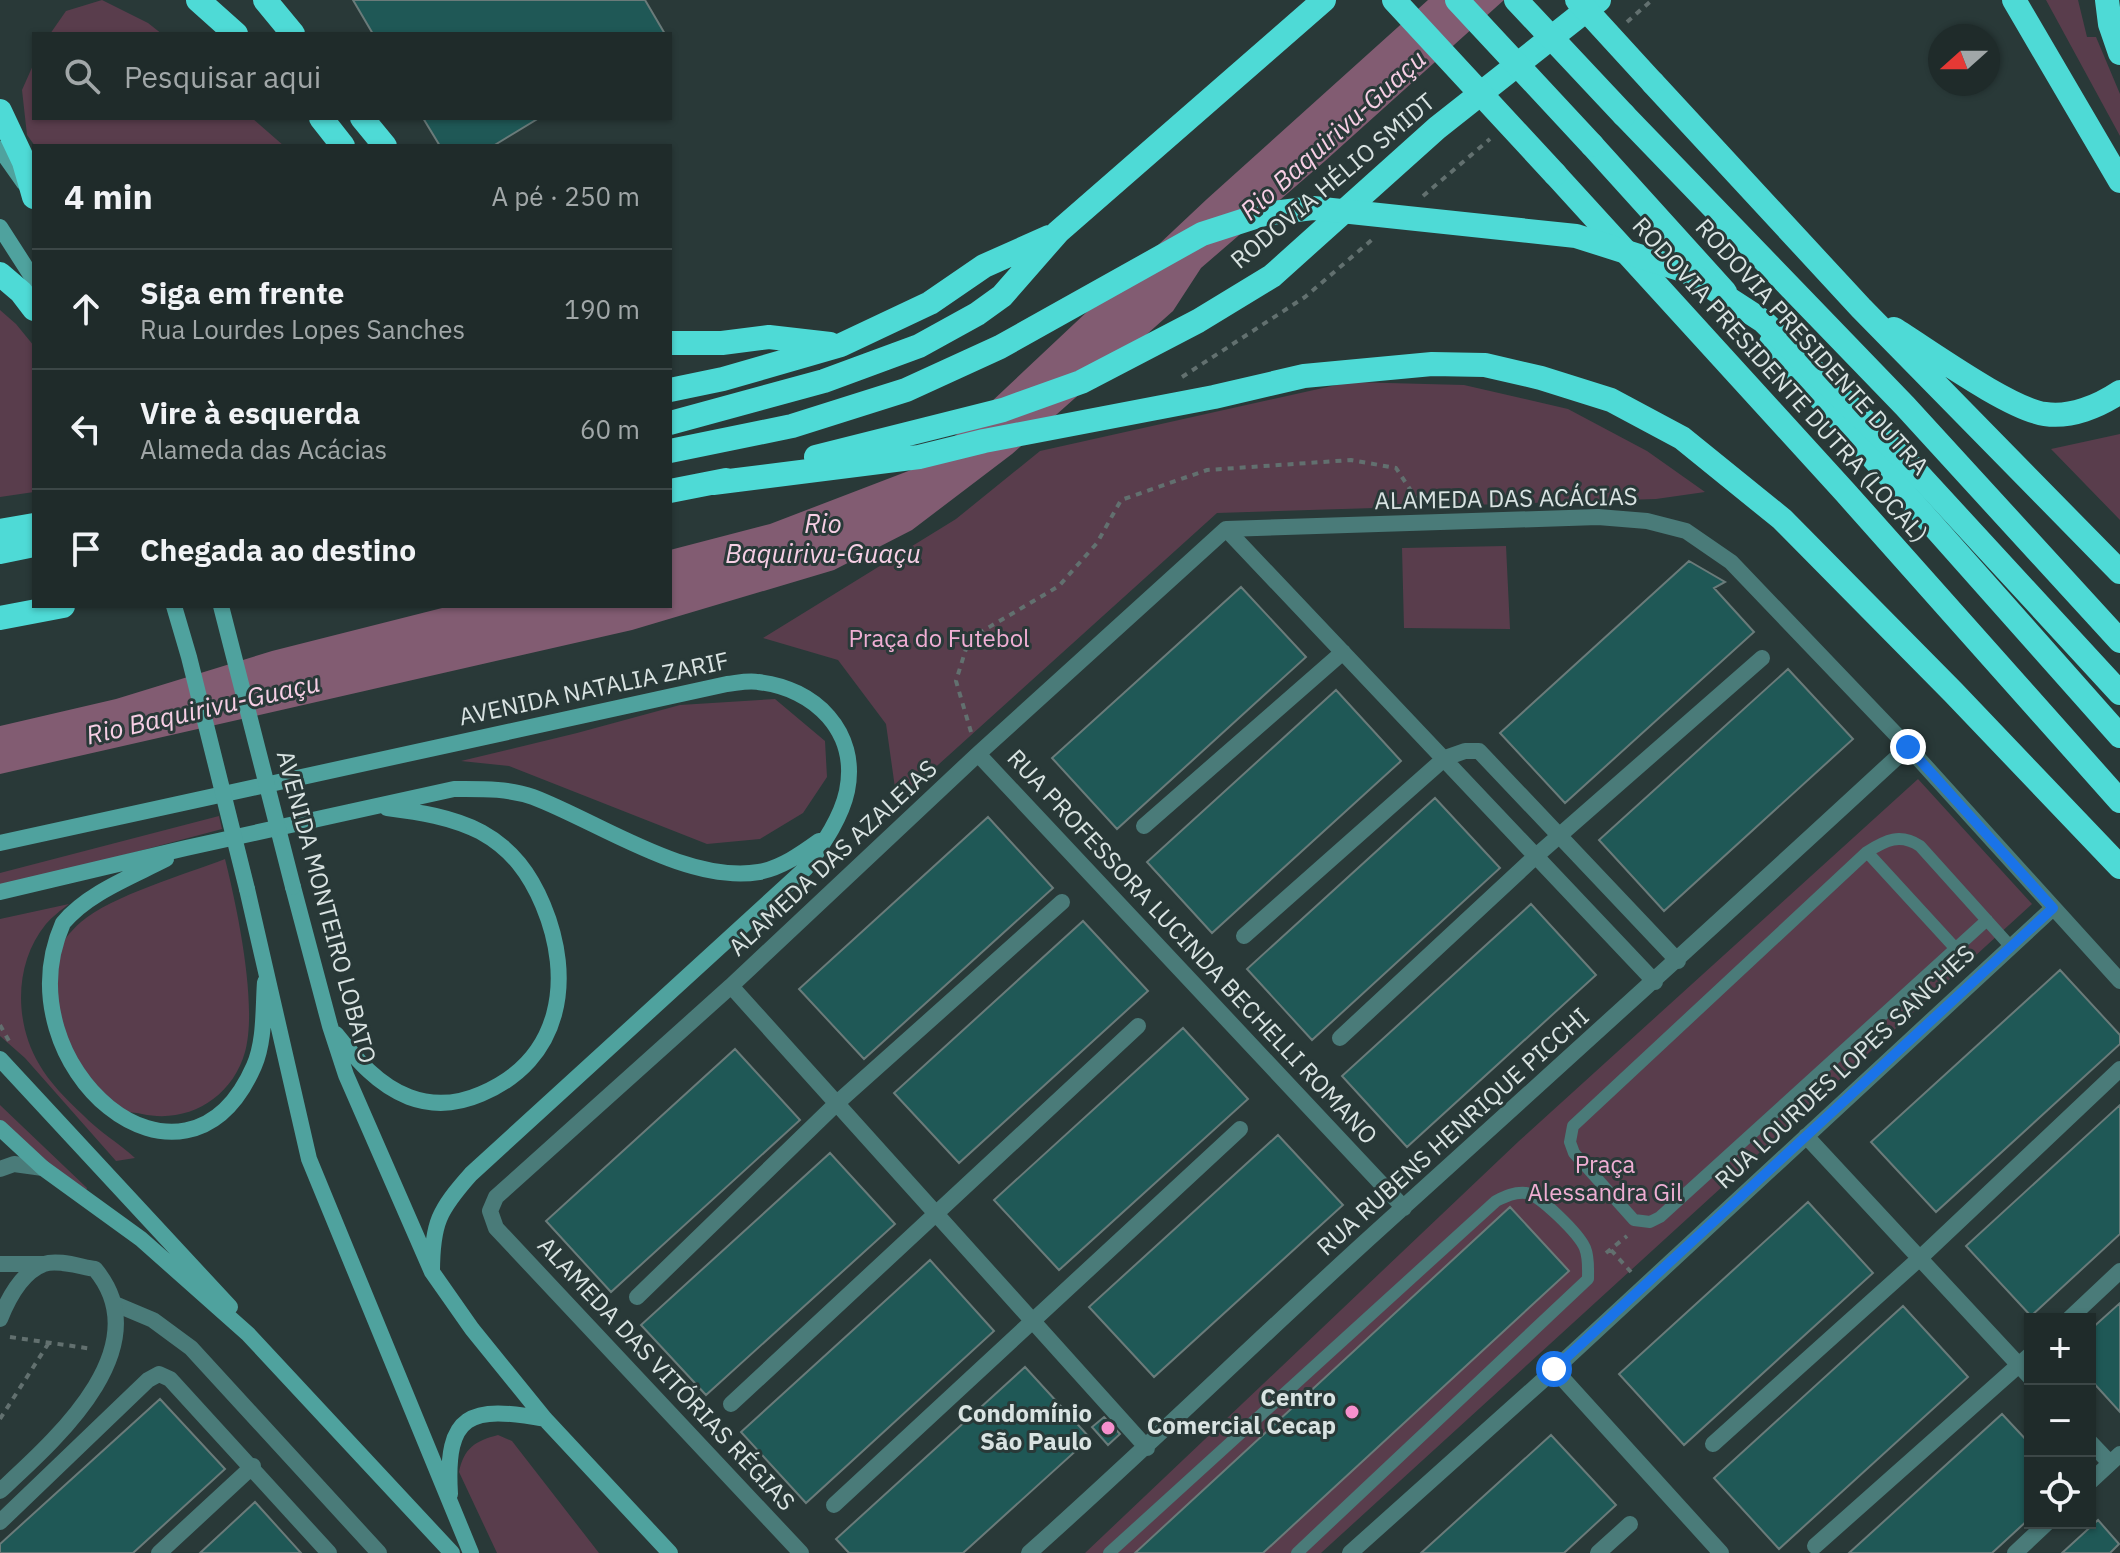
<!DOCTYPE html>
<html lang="pt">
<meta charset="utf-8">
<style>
:root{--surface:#1f2b2a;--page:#2c3736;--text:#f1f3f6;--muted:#a1a7a8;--line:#3c4747}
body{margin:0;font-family:"IBM Plex Sans",sans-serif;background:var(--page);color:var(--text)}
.controls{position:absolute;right:24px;bottom:24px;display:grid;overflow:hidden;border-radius:0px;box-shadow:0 2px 6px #0004}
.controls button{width:72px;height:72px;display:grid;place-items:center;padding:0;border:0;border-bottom:2px solid var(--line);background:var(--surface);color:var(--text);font:40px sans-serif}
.compass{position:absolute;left:1928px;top:24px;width:72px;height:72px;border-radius:50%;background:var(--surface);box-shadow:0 2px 6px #0004;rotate:249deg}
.stop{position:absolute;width:24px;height:24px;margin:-18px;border:6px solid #1a73e8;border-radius:50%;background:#fff}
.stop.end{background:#1a73e8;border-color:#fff;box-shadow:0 2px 8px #0008}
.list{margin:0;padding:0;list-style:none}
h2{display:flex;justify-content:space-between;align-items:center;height:104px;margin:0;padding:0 32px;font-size:34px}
h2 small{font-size:26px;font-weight:400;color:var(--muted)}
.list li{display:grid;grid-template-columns:52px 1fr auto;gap:24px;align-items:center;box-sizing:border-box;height:120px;padding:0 32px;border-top:2px solid var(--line)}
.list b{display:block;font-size:30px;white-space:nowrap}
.list p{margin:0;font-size:26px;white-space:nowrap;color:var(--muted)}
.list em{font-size:26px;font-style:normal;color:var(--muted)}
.icon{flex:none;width:44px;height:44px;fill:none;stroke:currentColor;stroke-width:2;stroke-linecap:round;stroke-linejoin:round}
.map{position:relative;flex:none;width:2120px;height:1553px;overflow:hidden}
.search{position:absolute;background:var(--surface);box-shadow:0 2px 6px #0004;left:32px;top:32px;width:640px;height:88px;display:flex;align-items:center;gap:20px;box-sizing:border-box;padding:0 28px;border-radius:0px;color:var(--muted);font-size:30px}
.panel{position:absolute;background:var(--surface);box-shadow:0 2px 6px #0004;left:32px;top:144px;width:640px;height:464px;border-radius:0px}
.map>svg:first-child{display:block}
.green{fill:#593d4c}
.water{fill:#825c72}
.building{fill:#1f5856;stroke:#6a7b7a;stroke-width:2}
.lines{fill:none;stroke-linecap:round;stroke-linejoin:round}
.path{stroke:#62706f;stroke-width:4;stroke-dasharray:6 6;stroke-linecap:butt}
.service{stroke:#4a7b79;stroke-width:12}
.minor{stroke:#4a7b79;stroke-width:16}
.tertiary{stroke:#4a7b79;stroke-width:16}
.secondary{stroke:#4fa29e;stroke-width:16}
.motorway{stroke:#4edad6;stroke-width:24}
.secondary-bridge{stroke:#4fa29e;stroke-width:16}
.motorway-bridge{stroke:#4edad6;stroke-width:24}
.route{stroke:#1a73e8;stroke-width:10}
.poi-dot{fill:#f790cd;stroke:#293938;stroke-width:3}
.labels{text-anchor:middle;stroke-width:6;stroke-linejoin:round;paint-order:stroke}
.street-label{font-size:24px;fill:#d9e3e2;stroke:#293938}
.park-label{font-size:24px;fill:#efaed3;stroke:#293938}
.poi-label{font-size:24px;font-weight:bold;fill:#d9e3e2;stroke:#293938;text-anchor:end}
.water-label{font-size:26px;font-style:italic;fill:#f7cfe5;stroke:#293938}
</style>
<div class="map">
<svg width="2120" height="1553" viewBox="0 0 2120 1553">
<rect width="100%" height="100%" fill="#293938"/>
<path class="green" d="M102 0 148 23 162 34H50L66 11Z
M2046 0H2078L2087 37H2096L2120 94V136Z
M34 63V118H252L284 146H35L27 135 22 90Z
M0 310 16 324 34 346V492L0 497Z
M1350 382 1464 385 1568 409 1647 451 1705 492 1656 499 1217 513 897 802 886 724 838 660 763 638 956 519 1040 451Z
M2120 434V520L2051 449Z
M1506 546 1510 629 1404 628 1402 548Z
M775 699 825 741 827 777 803 813 760 839 707 844 509 766 461 761 577 733 680 705Z
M1918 779 2032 904 1321 1553H1085L1519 1141Z
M219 816 222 829 0 888V873Z
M225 859C237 907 258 1005 245 1052 232 1098 188 1124 142 1114 133 1112 120 1112 113 1107 104 1100 96 1088 88 1080 79 1070 66 1060 59 1049 34 1006 44 954 81 922 111 896 186 874 225 859Z
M69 904C61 910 52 917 46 924 14 963 14 1022 39 1064 49 1082 67 1100 83 1115 98 1131 119 1143 135 1158L116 1161 25 1058 0 1036V919Z
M0 1105 87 1188 86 1191 0 1133Z
M498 1435 512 1441 599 1553H497L459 1472C464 1448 475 1441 498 1435Z"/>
<path class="water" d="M1428 0H1504L1325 161 1201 268 1173 311 1012 454 912 530 834 570 632 630 0 774V726L116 699 272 651 450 606H670V550L770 524 924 465 1207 199Z"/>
<path class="building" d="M353 0H645L665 34H373Z
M423 118H539L493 146H440Z
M1689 561 1725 582 1714 588 1754 632 1565 803 1500 733Z
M1241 587 1306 657 1117 829 1052 758Z
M1788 669 1853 739 1664 911 1599 840Z
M1336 690 1401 761 1212 933 1147 862Z
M1435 798 1500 868 1312 1040 1247 969Z
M988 817 1053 888 864 1059 799 989Z
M1531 904 1596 975 1407 1147 1342 1076Z
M1083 921 1148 991 959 1163 894 1093Z
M2060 970 2120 1035V1044L1936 1212 1871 1142Z
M1183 1028 1248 1099 1059 1270 994 1200Z
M735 1049 800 1120 611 1292 546 1221Z
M2120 1105V1234L2031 1316 1966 1246Z
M1278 1135 1343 1205 1154 1377 1089 1307Z
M830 1153 895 1224 706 1395 641 1325Z
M1808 1202 1873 1273 1684 1445 1619 1374Z
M1510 1207 1569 1271 1263 1553H1135Z
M930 1260 994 1331 806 1503 741 1432Z
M2120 1303V1412L2090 1379V1330Z
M1903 1306 1968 1377 1779 1549 1714 1478Z
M1025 1367 1090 1438 963 1553H849L836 1539Z
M160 1399 225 1469 133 1553H0V1544Z
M2002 1414 2030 1444V1518L1992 1553H1849Z
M1104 1417 1120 1434 1108 1445 1092 1427Z
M1551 1435 1616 1505 1564 1553H1421Z
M255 1502 301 1553H200Z
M2098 1520 2119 1544 2110 1553H2062Z"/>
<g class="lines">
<path class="path" d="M1627 22 1652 0
M1423 196 1490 139
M1182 377 1305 297 1374 238
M971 732 956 681 969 639 1059 586 1097 543 1121 500 1207 470 1351 460 1396 468 1419 503
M0 1025 9 1041
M1611 1250 1631 1272
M1606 1253 1627 1236
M10 1337 93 1349
M0 1419 50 1341"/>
<path class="service" d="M1867 852 1956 949
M1987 920 1660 1217 1650 1222 1634 1220 1574 1153 1570 1142 1573 1126 1867 852C1886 840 1900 833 1920 846L2011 947
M1109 1553 1496 1201C1506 1196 1514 1192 1526 1193 1540 1195 1579 1234 1585 1248 1589 1258 1588 1268 1588 1279L1297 1553"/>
<path class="minor" d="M1226 529 1598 517 1647 521 1686 531 1731 562 1908 747 2120 981
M1226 529 1655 982
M978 754 1404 1208
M1144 826 1343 652
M1244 936 1445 758 1465 751H1479L1678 961
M731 986 1147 1448
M1340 1038 1536 856 1762 658
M1806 1136 2030 1377
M637 1297 837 1103 1062 902
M115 1304 153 1320 191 1348 379 1553
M2069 1319 2120 1271
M1554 1369 1721 1553
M731 1404 1138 1026
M2090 1442 2110 1463
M1713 1444 1920 1258 2120 1069
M2090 1482 2120 1454
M834 1505 1240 1129
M0 1522 148 1380 159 1374 170 1379 329 1553
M1815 1546 2030 1355
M159 1553 253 1466
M801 1553 496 1228 490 1211 496 1197 731 986 978 754 1226 529
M1029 1553C1147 1448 1259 1338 1376 1232 1554 1071 1732 910 1908 747
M1350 1553 1542 1381 2053 908
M1598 1553 1630 1524
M2015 1553 2047 1523"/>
<path class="tertiary" d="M0 1169 14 1164 43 1168
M0 1264H44
M0 1319C8 1299 22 1272 44 1264 58 1259 81 1267 95 1269 161 1348 54 1441 0 1491"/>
<path class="secondary" d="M0 149 24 183
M0 227 34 280
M0 843 727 684C737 683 748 680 758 682 815 688 859 732 847 791 841 819 822 845 806 868L471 1174C439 1210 432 1223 432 1272
M166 859C131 877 88 893 63 923 0 1066 185 1224 254 1066 265 1041 263 1008 265 982
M293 887 330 1026 346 1075 432 1272 472 1329 545 1419 670 1553
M247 889 309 1159 471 1553
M0 892 186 848 454 789C480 789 508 788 533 797 599 822 687 884 759 872 781 868 801 854 819 841
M336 1034C357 1060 378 1085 409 1097 433 1106 458 1104 481 1094 562 1060 574 979 543 905 530 874 512 849 481 832 452 817 419 812 387 808
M0 1059 230 1307
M0 1128 43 1168 141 1239 248 1334 452 1553
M450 1494C445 1413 470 1405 545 1419"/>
<path class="motorway" d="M198 0 236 34
M265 0 293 34
M2014 0 2120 181
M2107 0 2110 24 2120 53
M1653 83 1861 308 2120 572
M0 111 24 162 34 197
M1624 115 1905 406 2120 641
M321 118 343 146
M362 118 385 146
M1592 145 1725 292
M1555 174 1845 492 2120 801
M0 274 21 292 34 309
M1894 329C1928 350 2009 409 2045 414 2071 418 2099 406 2120 392
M670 343H722L769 337 830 344
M1771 343 2120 736
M670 390 723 379 841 345 930 303 984 266 1049 237
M670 423 824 381 919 346 977 314 1002 296 1058 232 1324 0
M816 457 1003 410 1081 382 1198 321 1272 276 1437 128 1599 0
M713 483 919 457 984 441 1214 397 1304 376 1432 364 1485 365 1541 378 1611 400 1682 438 1782 519 1953 692 2120 867
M670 491 726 480
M0 531 34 525
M0 552 34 545
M0 618 63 606"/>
<path class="secondary-bridge" d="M174 606 189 657 247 889
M221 606 293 887"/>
<path class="motorway-bridge" d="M1394 0 1555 174
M1457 0 1592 145
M1516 0 1624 115
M1577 0 1653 83
M670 451 792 426 906 390 1000 347 1202 234 1264 214 1313 208 1576 236 1686 271 1763 321 1910 465 2120 693"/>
</g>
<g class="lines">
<path class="route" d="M1554 1369 2053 908 1908 747"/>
</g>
<g class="poi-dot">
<circle cx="1352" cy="1412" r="8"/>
<circle cx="1108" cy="1428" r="8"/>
</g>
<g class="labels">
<g class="street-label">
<text transform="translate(1333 181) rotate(-40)" y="8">RODOVIA HÉLIO SMIDT</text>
<text transform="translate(1812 347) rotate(48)" y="8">RODOVIA PRESIDENTE DUTRA</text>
<text transform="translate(1780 380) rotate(48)" y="8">RODOVIA PRESIDENTE DUTRA (LOCAL)</text>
<text transform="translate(1506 499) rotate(-1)" y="8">ALAMEDA DAS ACÁCIAS</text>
<text transform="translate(594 689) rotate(-12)" y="8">AVENIDA NATALIA ZARIF</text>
<text transform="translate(833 858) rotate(-43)" y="8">ALAMEDA DAS AZALEIAS</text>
<text transform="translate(326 907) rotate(75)" y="8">AVENIDA MONTEIRO LOBATO</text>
<text transform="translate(1192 947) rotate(47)" y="8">RUA PROFESSORA LUCINDA BECHELLI ROMANO</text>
<text transform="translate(1845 1067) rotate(-43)" y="8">RUA LOURDES LOPES SANCHES</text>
<text transform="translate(1453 1132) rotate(-42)" y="8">RUA RUBENS HENRIQUE PICCHI</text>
<text transform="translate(666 1374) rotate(47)" y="8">ALAMEDA DAS VITÓRIAS RÉGIAS</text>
</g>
<g class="park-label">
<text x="939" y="647">Praça do Futebol</text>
<text x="1605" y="1173">Praça<tspan x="1605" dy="28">Alessandra Gil</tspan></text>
</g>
<g class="poi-label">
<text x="1336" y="1406">Centro<tspan x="1336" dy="28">Comercial Cecap</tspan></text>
<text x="1092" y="1422">Condomínio<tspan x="1092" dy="28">São Paulo</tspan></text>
</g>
<g class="water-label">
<text transform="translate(1333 135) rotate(-42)" y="9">Rio Baquirivu-Guaçu</text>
<text x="823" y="533">Rio<tspan x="823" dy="30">Baquirivu-Guaçu</tspan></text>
<text transform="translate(203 709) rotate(-13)" y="9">Rio Baquirivu-Guaçu</text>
</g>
</g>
</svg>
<div class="controls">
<button>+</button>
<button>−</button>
<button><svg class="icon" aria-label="locate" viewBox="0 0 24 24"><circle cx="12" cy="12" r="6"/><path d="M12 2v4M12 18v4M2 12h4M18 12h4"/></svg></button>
</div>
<svg class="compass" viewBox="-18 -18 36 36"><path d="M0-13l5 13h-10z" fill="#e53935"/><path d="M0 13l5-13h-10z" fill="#a1a7a8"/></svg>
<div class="stop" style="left:1554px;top:1369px"></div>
<div class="stop end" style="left:1908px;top:747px"></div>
<div class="search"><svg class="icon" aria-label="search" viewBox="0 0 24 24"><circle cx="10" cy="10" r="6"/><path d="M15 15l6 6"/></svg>Pesquisar aqui</div>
<section class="panel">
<h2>4 min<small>A pé · 250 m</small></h2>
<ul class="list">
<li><svg class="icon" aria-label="ahead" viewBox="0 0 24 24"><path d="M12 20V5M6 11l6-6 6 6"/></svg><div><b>Siga em frente</b><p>Rua Lourdes Lopes Sanches</p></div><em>190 m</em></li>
<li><svg class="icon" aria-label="left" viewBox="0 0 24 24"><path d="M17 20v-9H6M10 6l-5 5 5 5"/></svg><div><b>Vire à esquerda</b><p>Alameda das Acácias</p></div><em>60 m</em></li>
<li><svg class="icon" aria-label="arrive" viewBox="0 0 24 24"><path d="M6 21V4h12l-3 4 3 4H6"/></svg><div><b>Chegada ao destino</b></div></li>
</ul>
</section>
</div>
